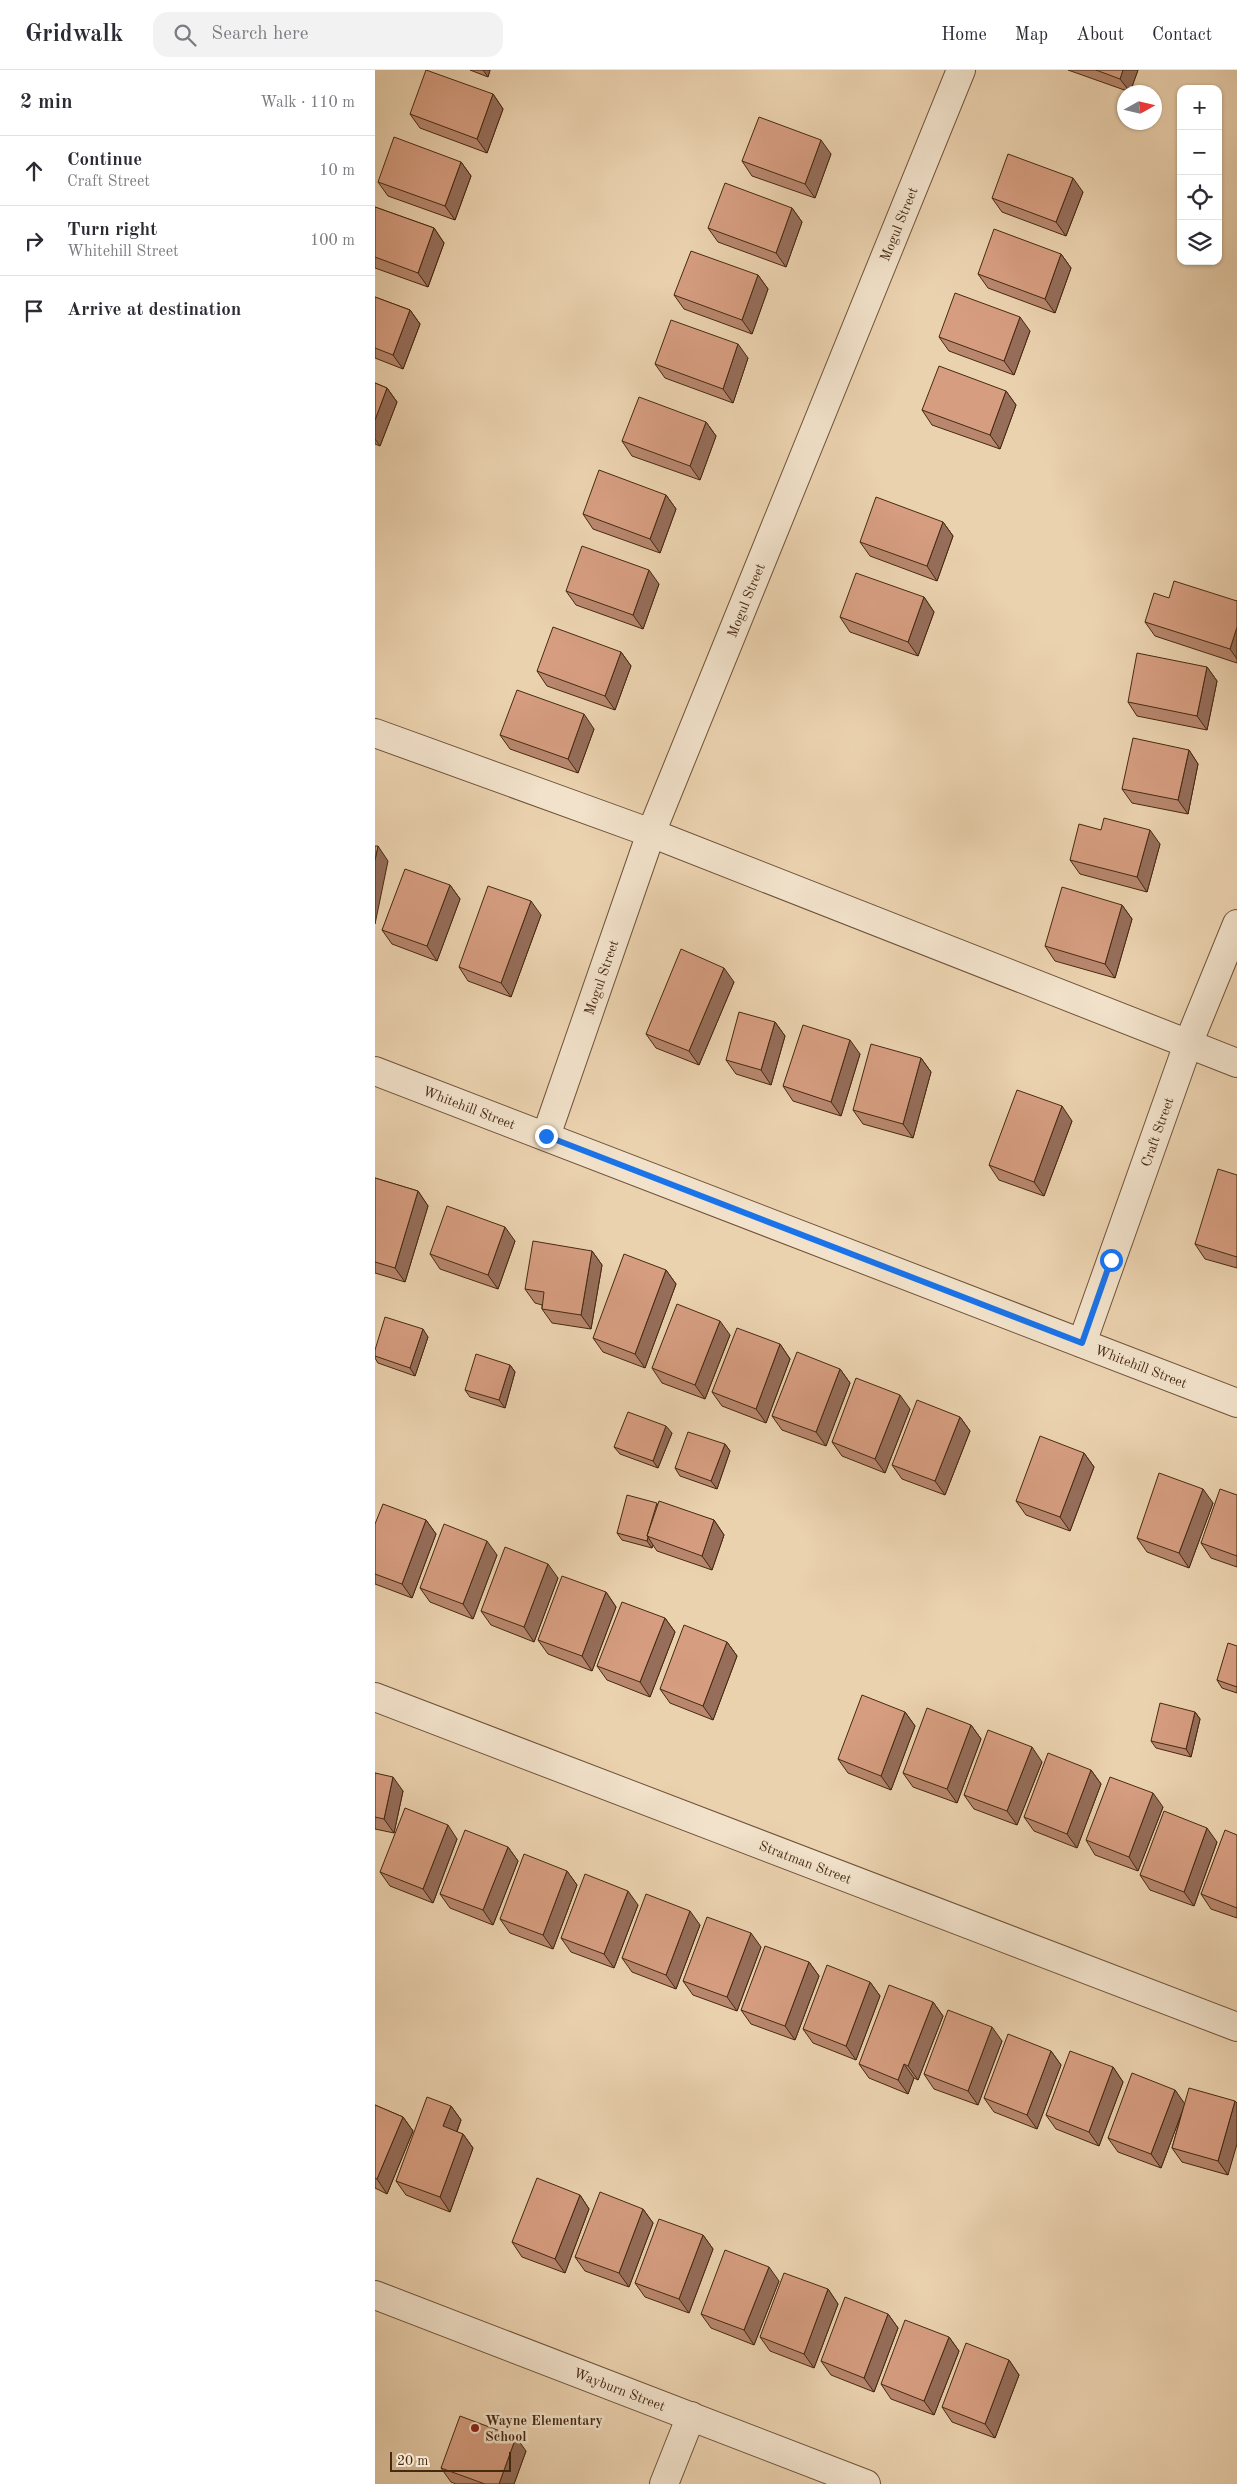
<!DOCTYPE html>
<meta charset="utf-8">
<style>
:root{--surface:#fff;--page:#f2f2f3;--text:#2b2b33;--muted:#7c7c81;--line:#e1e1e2}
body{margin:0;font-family:"Old Standard TT",serif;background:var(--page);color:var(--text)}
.controls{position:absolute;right:15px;top:15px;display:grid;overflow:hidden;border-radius:10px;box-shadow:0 1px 4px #0004}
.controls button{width:45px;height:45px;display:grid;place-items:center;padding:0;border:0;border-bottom:1px solid var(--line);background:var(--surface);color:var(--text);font:25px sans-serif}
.compass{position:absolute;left:742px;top:15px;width:45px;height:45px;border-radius:50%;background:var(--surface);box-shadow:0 1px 4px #0004;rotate:82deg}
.scale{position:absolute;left:15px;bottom:12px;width:121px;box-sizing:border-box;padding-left:5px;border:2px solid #462911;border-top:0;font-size:14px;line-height:18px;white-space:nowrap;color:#462911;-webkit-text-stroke:4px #f2e2cb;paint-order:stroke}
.stop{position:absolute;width:15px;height:15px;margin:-11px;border:4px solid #1a73e8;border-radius:50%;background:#fff}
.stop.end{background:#1a73e8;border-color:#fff;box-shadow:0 1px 5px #0008}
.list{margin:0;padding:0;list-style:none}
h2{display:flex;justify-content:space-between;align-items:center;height:65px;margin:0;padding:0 20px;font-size:21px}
h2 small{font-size:16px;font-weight:400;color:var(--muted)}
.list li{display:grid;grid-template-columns:32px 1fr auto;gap:15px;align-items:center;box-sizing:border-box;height:70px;padding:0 20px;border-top:1px solid var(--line)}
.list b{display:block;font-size:19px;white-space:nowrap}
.list p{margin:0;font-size:16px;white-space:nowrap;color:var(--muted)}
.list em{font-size:16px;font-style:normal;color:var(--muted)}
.icon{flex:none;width:28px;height:28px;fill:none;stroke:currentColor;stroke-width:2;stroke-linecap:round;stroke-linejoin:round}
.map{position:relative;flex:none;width:862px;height:2414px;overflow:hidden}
header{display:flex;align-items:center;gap:30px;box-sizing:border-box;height:70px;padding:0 25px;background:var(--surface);border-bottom:1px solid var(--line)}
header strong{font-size:24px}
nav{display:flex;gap:28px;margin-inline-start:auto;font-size:18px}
.search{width:350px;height:45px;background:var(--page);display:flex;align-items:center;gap:12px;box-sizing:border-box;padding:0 18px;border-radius:15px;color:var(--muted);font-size:19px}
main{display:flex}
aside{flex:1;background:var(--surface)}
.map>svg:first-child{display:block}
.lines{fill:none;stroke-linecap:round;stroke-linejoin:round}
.minor-casing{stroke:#6f5338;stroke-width:30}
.minor{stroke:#f2e2cb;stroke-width:28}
.wall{fill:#b8876e;stroke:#462911}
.shaded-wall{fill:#966e5a;stroke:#462911}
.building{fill:#d69d80;stroke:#462911}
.route{stroke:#1a73e8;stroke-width:6}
.poi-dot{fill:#8f2418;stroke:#f2e2cb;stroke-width:2}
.labels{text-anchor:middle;stroke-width:5;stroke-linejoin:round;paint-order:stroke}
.street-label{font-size:14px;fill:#462911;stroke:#f2e2cb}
.poi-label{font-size:14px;font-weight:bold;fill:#462911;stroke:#f2e2cb;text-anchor:start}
</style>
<header>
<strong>Gridwalk</strong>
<div class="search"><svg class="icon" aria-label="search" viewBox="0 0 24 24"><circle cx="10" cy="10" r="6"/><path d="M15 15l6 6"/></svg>Search here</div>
<nav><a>Home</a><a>Map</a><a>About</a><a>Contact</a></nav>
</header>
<main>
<aside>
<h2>2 min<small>Walk · 110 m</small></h2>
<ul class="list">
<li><svg class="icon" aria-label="ahead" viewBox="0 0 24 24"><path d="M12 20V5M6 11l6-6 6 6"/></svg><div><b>Continue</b><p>Craft Street</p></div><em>10 m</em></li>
<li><svg class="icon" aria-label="right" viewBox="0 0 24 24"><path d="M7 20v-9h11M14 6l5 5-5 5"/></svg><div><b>Turn right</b><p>Whitehill Street</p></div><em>100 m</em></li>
<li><svg class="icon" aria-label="arrive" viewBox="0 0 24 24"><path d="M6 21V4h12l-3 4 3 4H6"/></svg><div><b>Arrive at destination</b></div></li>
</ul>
</aside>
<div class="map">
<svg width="862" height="2414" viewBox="0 0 862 2414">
<rect width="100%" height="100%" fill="#ebd2af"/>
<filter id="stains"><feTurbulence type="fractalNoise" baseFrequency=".004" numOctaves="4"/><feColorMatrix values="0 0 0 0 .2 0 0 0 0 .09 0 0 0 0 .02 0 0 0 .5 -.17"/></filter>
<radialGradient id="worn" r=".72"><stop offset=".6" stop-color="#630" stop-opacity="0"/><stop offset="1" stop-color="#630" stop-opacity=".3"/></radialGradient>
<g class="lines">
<defs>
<g id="minor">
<path d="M0 663 276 763 862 993"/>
<path id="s1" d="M0 1001 862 1333"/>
<path id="s2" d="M171 1066 276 763 586 0"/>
<path id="s3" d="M707 1273 813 974 862 854"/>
<path id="s4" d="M0 1627 862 1957"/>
<path id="s5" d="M0 2225 491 2414"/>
<path d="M289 2414 316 2346"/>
</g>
</defs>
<use href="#minor" class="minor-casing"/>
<use href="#minor" class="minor"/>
</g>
<path class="wall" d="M95 0H115L113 7Z
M693 0H763L755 22Z
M118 24 128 39 112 83 45 58 35 44Z
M456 84 440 128 377 106 367 91Z
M86 92 96 106 80 150 13 126 3 112Z
M708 122 691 166 627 142 617 128Z
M0 137 59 158 69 173 53 217 0 198Z
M417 138 427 152 411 197 343 172 333 158Z
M686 184 696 198 680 243 613 218 603 204Z
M383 205 393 219 377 264 309 239 299 225Z
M0 227 35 240 45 254 28 299 0 288Z
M655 261 639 305 574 281 564 267Z
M373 288 358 333 290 308 280 294Z
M0 313 12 318 22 332 5 376 0 374Z
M631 321 641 335 625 379 557 355 547 340Z
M331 352 341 366 325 410 257 386 247 371Z
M291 425 301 439 285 483 218 459 208 444Z
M568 452 578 466 562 511 495 486 485 472Z
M284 514 268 559 201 535 191 521Z
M549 527 559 542 543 586 475 562 465 547Z
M794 528 862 531V593L780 566 770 552Z
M246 582 256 596 240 640 172 616 162 601Z
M832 597 842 611 832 660 762 646 753 632Z
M219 659 203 703 135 679 125 665Z
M814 680 823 694 813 744 757 733 747 719Z
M726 760 785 774 772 822 705 804 695 790Z
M75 815 85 829 62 891 17 874 7 860Z
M747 835 757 849 740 908 680 891 670 876Z
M166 845 136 927 93 911 84 897Z
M359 912 324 995 281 978 271 964Z
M400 952 410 966 396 1015 361 1004 351 990Z
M485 984 466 1046 418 1031 408 1016Z
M546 988 556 1002 538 1068 488 1054 478 1040Z
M697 1051 669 1126 624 1110 614 1095Z
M862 1105V1198L830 1189 820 1174Z
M0 1108 43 1121 53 1136 30 1212 0 1203Z
M140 1171 123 1219 65 1199 55 1184Z
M217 1181 227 1195 216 1259 177 1253 167 1239V1235L160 1233 150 1219Z
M291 1200 301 1214 270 1298 228 1282 218 1268Z
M355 1265 330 1329 287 1313 277 1298Z
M53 1267 40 1306 3 1293 0 1288V1280Z
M405 1274 415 1289 391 1353 347 1336 337 1322Z
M135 1295 140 1302 130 1338 95 1327 90 1320Z
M465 1299 475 1313 451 1376 407 1360 397 1346Z
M535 1339 510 1403 467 1386 457 1372Z
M585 1347 595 1361 570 1425 527 1409 517 1395Z
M297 1363 283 1398 245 1384 239 1377Z
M350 1374 355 1381 342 1419 305 1406 300 1398Z
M709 1383 719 1397 695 1461 651 1445 641 1431Z
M862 1425V1497L836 1488 826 1473Z
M838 1433 814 1498 772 1482 762 1468Z
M283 1434 339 1450 349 1465 337 1500 282 1481 278 1475 277 1478 247 1470 242 1463Z
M51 1450 61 1464 37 1528 0 1514V1454Z
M122 1485 98 1549 55 1532 45 1518Z
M183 1508 159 1572 116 1555 106 1541Z
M231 1522 241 1537 217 1601 173 1584 163 1570Z
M290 1548 300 1562 275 1627 232 1610 222 1596Z
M352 1572 362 1586 338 1650 295 1633 285 1619Z
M862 1576V1623L847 1618 842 1610Z
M530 1642 540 1656 516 1720 473 1703 463 1689Z
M820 1642 825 1649 816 1687 781 1678 776 1671Z
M596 1655 606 1669 582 1733 538 1717 528 1703Z
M667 1692 642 1755 599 1739 589 1725Z
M716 1700 726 1714 702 1778 659 1761 649 1747Z
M0 1703 28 1721 19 1763 0 1759Z
M788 1737 763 1801 720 1785 711 1770Z
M862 1765V1848L836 1839 826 1824Z
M82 1769 58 1833 15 1816 5 1802Z
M842 1772 819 1836 775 1820 765 1805Z
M133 1777 143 1791 118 1855 75 1838 65 1824Z
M192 1801 202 1815 178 1879 135 1863 125 1849Z
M263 1835 239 1898 196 1882 186 1868Z
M325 1855 301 1919 257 1902 247 1888Z
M386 1877 362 1941 318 1925 308 1911Z
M434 1892 444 1906 420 1970 376 1954 366 1940Z
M495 1912 505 1926 481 1990 438 1973 428 1959Z
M558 1932 568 1946 543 2010 539 2008 533 2024 494 2008 484 1994Z
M627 1971 603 2035 559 2019 549 2004Z
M676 1981 686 1995 662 2059 619 2042 609 2028Z
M738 1997 748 2012 724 2076 681 2059 671 2045Z
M800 2020 853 2105 807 2092 797 2078 807 2042 786 2098 743 2082 733 2068Z
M0 2035 28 2047 38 2061 12 2124 0 2118Z
M76 2036 86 2050 82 2062 88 2064 98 2078 75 2142 31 2125 21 2111Z
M205 2125 214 2139 190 2203 147 2187 137 2172Z
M268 2139 278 2153 254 2217 210 2201 200 2187Z
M328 2165 338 2179 314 2243 270 2227 260 2213Z
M404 2211 379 2275 336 2258 326 2244Z
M453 2219 463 2234 439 2298 395 2281 385 2267Z
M513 2244 523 2258 499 2322 456 2305 446 2291Z
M574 2267 584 2281 559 2345 516 2329 506 2314Z
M634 2290 644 2305 620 2368 577 2352 567 2337Z
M151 2381 139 2414H81L76 2412 66 2398Z"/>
<path class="shaded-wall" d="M108 0H115L113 7Z
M748 0H763L755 22 745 9Z
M118 24 128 39 112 83 102 69Z
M446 70 456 84 440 128 430 114Z
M86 92 96 106 80 150 70 136Z
M698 108 708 122 691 166 681 152Z
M417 138 427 152 411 197 401 183Z
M59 158 69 173 53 217 43 203Z
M686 184 696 198 680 243 670 229Z
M383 205 393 219 377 264 367 250Z
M35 240 45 254 28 299 18 285Z
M645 247 655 261 639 305 629 291Z
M363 274 373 288 358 333 348 319Z
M12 318 22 332 5 376 0 369V350Z
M631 321 641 335 625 379 615 365Z
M331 352 341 366 325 410 315 396Z
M291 425 301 439 285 483 275 469Z
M568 452 578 466 562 511 552 496Z
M274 500 284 514 268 559 258 545Z
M549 527 559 542 543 586 533 572Z
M862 557V589L855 579Z
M246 582 256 596 240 640 230 626Z
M832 597 842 611 832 660 822 646Z
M209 644 219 659 203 703 193 689Z
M814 680 823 694 813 744 803 730Z
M775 760 785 774 772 822 762 807Z
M3 776 13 791 0 854V790Z
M75 815 85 829 62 891 52 876Z
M156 831 166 845 136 927 126 913Z
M747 835 757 849 740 908 730 894Z
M349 898 359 912 324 995 314 981Z
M400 952 410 966 396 1015 386 1000Z
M475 970 485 984 466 1046 456 1032Z
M546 988 556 1002 538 1068 528 1054Z
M687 1036 697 1051 669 1126 659 1112Z
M43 1121 53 1136 30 1212 20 1198Z
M130 1157 140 1171 123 1219 113 1205Z
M217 1181 227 1195 216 1259 206 1245Z
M291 1200 301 1214 270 1298 260 1284Z
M345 1251 355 1265 330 1329 320 1315Z
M48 1259 53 1267 40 1306 35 1298Z
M405 1274 415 1289 391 1353 381 1339Z
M135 1295 140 1302 130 1338 124 1330Z
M465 1299 475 1313 451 1376 441 1362Z
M525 1325 535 1339 510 1403 500 1389Z
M585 1347 595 1361 570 1425 560 1411Z
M291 1356 297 1363 283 1398 278 1391Z
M350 1374 355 1381 342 1419 336 1411Z
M709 1383 719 1397 695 1461 685 1447Z
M828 1419 838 1433 814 1498 804 1483Z
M51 1450 61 1464 37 1528 27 1514Z
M339 1450 349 1465 337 1500 327 1486Z
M273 1467 278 1475 277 1478 272 1471Z
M112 1471 122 1485 98 1549 88 1534Z
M173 1494 183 1508 159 1572 149 1557Z
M231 1522 241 1537 217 1601 207 1586Z
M290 1548 300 1562 275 1627 265 1612Z
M352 1572 362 1586 338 1650 328 1636Z
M530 1642 540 1656 516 1720 506 1706Z
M820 1642 825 1649 816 1687 811 1679Z
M596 1655 606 1669 582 1733 572 1719Z
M657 1677 667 1692 642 1755 632 1741Z
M716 1700 726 1714 702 1778 692 1764Z
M18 1707 28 1721 19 1763 9 1749Z
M778 1723 788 1737 763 1801 754 1787Z
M73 1755 82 1769 58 1833 48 1819Z
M832 1758 842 1772 819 1836 809 1822Z
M133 1777 143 1791 118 1855 108 1840Z
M192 1801 202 1815 178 1879 168 1865Z
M253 1821 263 1835 239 1898 229 1884Z
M315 1841 325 1855 301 1919 291 1905Z
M376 1863 386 1877 362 1941 352 1927Z
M434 1892 444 1906 420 1970 410 1956Z
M495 1912 505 1926 481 1990 471 1976Z
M558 1932 568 1946 543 2010 533 1996Z
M617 1957 627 1971 603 2035 593 2021Z
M676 1981 686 1995 662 2059 652 2045Z
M529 1994 539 2008 533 2024 523 2010Z
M738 1997 748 2012 724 2076 714 2062Z
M800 2020 810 2034 786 2098 776 2084Z
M860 2031 862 2033V2074L853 2105 843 2091Z
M76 2036 86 2050 78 2071 68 2056Z
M28 2047 38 2061 12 2124 2 2109Z
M88 2064 98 2078 75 2142 65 2127Z
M205 2125 214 2139 190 2203 180 2189Z
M268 2139 278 2153 254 2217 244 2203Z
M328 2165 338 2179 314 2243 304 2229Z
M394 2197 404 2211 379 2275 369 2260Z
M453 2219 463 2234 439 2298 429 2284Z
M513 2244 523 2258 499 2322 489 2308Z
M574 2267 584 2281 559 2345 549 2331Z
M634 2290 644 2305 620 2368 610 2354Z
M141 2367 151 2381 139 2414H124Z"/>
<path class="building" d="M51 0 118 24 102 69 35 44Z
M721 0H748L745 9Z
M384 47 446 70 430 114 367 91Z
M19 67 86 92 70 136 3 112Z
M633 84 698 108 681 152 617 128Z
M350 113 417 138 401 183 333 158Z
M0 137 59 158 43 203 0 187Z
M619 159 686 184 670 229 603 204Z
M316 181 383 205 367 250 299 225Z
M580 223 645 247 629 291 564 267Z
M0 227 35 240 18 285 0 278Z
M296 250 363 274 348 319 280 294Z
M564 296 631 321 615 365 547 340Z
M0 313 12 318 0 350Z
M264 327 331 352 315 396 247 371Z
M224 400 291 425 275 469 208 444Z
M501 427 568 452 552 496 485 472Z
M207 476 274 500 258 545 191 521Z
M481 503 549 527 533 572 465 547Z
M799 511 862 531V557L855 579 770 552 779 523 794 528Z
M178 557 246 582 230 626 162 601Z
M762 583 832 597 822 646 753 632Z
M142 620 209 644 193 689 125 665Z
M758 668 814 680 803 730 747 719Z
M729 748 775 760 762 807 695 790 704 754 726 760Z
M0 776H3L0 790Z
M30 799 75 815 52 876 7 860Z
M113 816 156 831 126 913 84 897Z
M687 817 747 835 730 894 670 876Z
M306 879 349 898 314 981 271 964Z
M364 942 400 952 386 1000 351 990Z
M428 955 475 970 456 1032 408 1016Z
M496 974 546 988 528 1054 478 1040Z
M642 1020 687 1036 659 1112 614 1095Z
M843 1099 862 1105V1187L820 1174Z
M0 1108 43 1121 20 1198 0 1192Z
M72 1136 130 1157 113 1205 55 1184Z
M158 1171 217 1181 206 1245 167 1239 169 1222 150 1219Z
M249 1184 291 1200 260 1284 218 1268Z
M302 1234 345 1251 320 1315 277 1298Z
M10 1247 48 1259 35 1298 0 1286V1280Z
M362 1258 405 1274 381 1339 337 1322Z
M422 1282 465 1299 441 1362 397 1346Z
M101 1284 135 1295 124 1330 90 1320Z
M481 1308 525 1325 500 1389 457 1372Z
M542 1330 585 1347 560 1411 517 1395Z
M253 1342 291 1356 278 1391 239 1377Z
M313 1362 350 1374 336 1411 300 1398Z
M665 1366 709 1383 685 1447 641 1431Z
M784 1403 828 1419 804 1483 762 1468Z
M845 1419 862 1425V1486L826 1473Z
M252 1425 282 1433 272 1466 273 1467 272 1471 242 1463Z
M284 1431 339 1450 327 1486 272 1466Z
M8 1434 51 1450 27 1514 0 1504V1454Z
M69 1454 112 1471 88 1534 45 1518Z
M130 1477 173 1494 149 1557 106 1541Z
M187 1506 231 1522 207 1586 163 1570Z
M247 1532 290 1548 265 1612 222 1596Z
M309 1555 352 1572 328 1636 285 1619Z
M853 1573 862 1576V1617L842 1610Z
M487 1625 530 1642 506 1706 463 1689Z
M785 1633 820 1642 811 1679 776 1671Z
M552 1638 596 1655 572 1719 528 1703Z
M613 1660 657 1677 632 1741 589 1725Z
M673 1683 716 1700 692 1764 649 1747Z
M0 1703 18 1707 9 1749 0 1747Z
M735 1707 778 1723 754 1787 711 1770Z
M30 1738 73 1755 48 1819 5 1802Z
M789 1741 832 1758 809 1822 765 1805Z
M90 1760 133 1777 108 1840 65 1824Z
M850 1760 862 1765V1838L826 1824Z
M149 1784 192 1801 168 1865 125 1849Z
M210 1804 253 1821 229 1884 186 1868Z
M271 1824 315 1841 291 1905 247 1888Z
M332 1847 376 1863 352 1927 308 1911Z
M390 1876 434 1892 410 1956 366 1940Z
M452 1895 495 1912 471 1976 428 1959Z
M514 1915 558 1932 533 1996 529 1994 523 2010 484 1994Z
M573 1940 617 1957 593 2021 549 2004Z
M633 1964 676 1981 652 2045 609 2028Z
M695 1981 738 1997 714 2062 671 2045Z
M757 2003 800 2020 776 2084 733 2068Z
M814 2018 860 2031 843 2091 797 2078Z
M52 2027 76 2036 68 2056 88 2064 65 2127 21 2111Z
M0 2035 28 2047 2 2109 0 2108Z
M162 2108 205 2125 180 2189 137 2172Z
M225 2122 268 2139 244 2203 200 2187Z
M284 2149 328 2165 304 2229 260 2213Z
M350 2180 394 2197 369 2260 326 2244Z
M409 2203 453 2219 429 2284 385 2267Z
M470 2227 513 2244 489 2308 446 2291Z
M530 2250 574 2267 549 2331 506 2314Z
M591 2273 634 2290 610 2354 567 2337Z
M85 2346 141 2367 124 2414H110L66 2398Z"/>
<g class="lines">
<path class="route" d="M171 1066 707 1273 736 1190"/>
</g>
<circle class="poi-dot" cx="100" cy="2358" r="5"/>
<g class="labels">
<g class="street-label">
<text dy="5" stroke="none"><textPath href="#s2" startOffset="978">Mogul Street</textPath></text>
<text dy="5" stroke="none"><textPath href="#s2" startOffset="572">Mogul Street</textPath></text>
<text dy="5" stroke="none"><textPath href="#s2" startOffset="168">Mogul Street</textPath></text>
<text dy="5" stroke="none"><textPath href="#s1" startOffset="101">Whitehill Street</textPath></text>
<text dy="5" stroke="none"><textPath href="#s3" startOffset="224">Craft Street</textPath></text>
<text dy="5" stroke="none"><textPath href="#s1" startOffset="821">Whitehill Street</textPath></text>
<text dy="5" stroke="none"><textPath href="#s4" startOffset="461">Stratman Street</textPath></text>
<text dy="5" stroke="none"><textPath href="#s5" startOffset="262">Wayburn Street</textPath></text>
</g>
<g class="poi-label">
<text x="110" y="2355">Wayne Elementary<tspan x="110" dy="16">School</tspan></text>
</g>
</g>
<rect width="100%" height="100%" filter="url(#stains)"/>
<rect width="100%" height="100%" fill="url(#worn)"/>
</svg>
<div class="controls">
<button>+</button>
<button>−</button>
<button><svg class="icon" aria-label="locate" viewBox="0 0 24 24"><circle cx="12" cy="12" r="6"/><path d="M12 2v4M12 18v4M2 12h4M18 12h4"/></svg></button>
<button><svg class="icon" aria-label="layers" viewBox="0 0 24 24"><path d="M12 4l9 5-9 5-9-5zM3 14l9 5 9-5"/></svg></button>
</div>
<svg class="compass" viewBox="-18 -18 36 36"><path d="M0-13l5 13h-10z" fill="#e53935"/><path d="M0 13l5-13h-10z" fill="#7c7c81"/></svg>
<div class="scale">20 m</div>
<div class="stop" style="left:736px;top:1190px"></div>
<div class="stop end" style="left:171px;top:1066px"></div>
</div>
</main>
